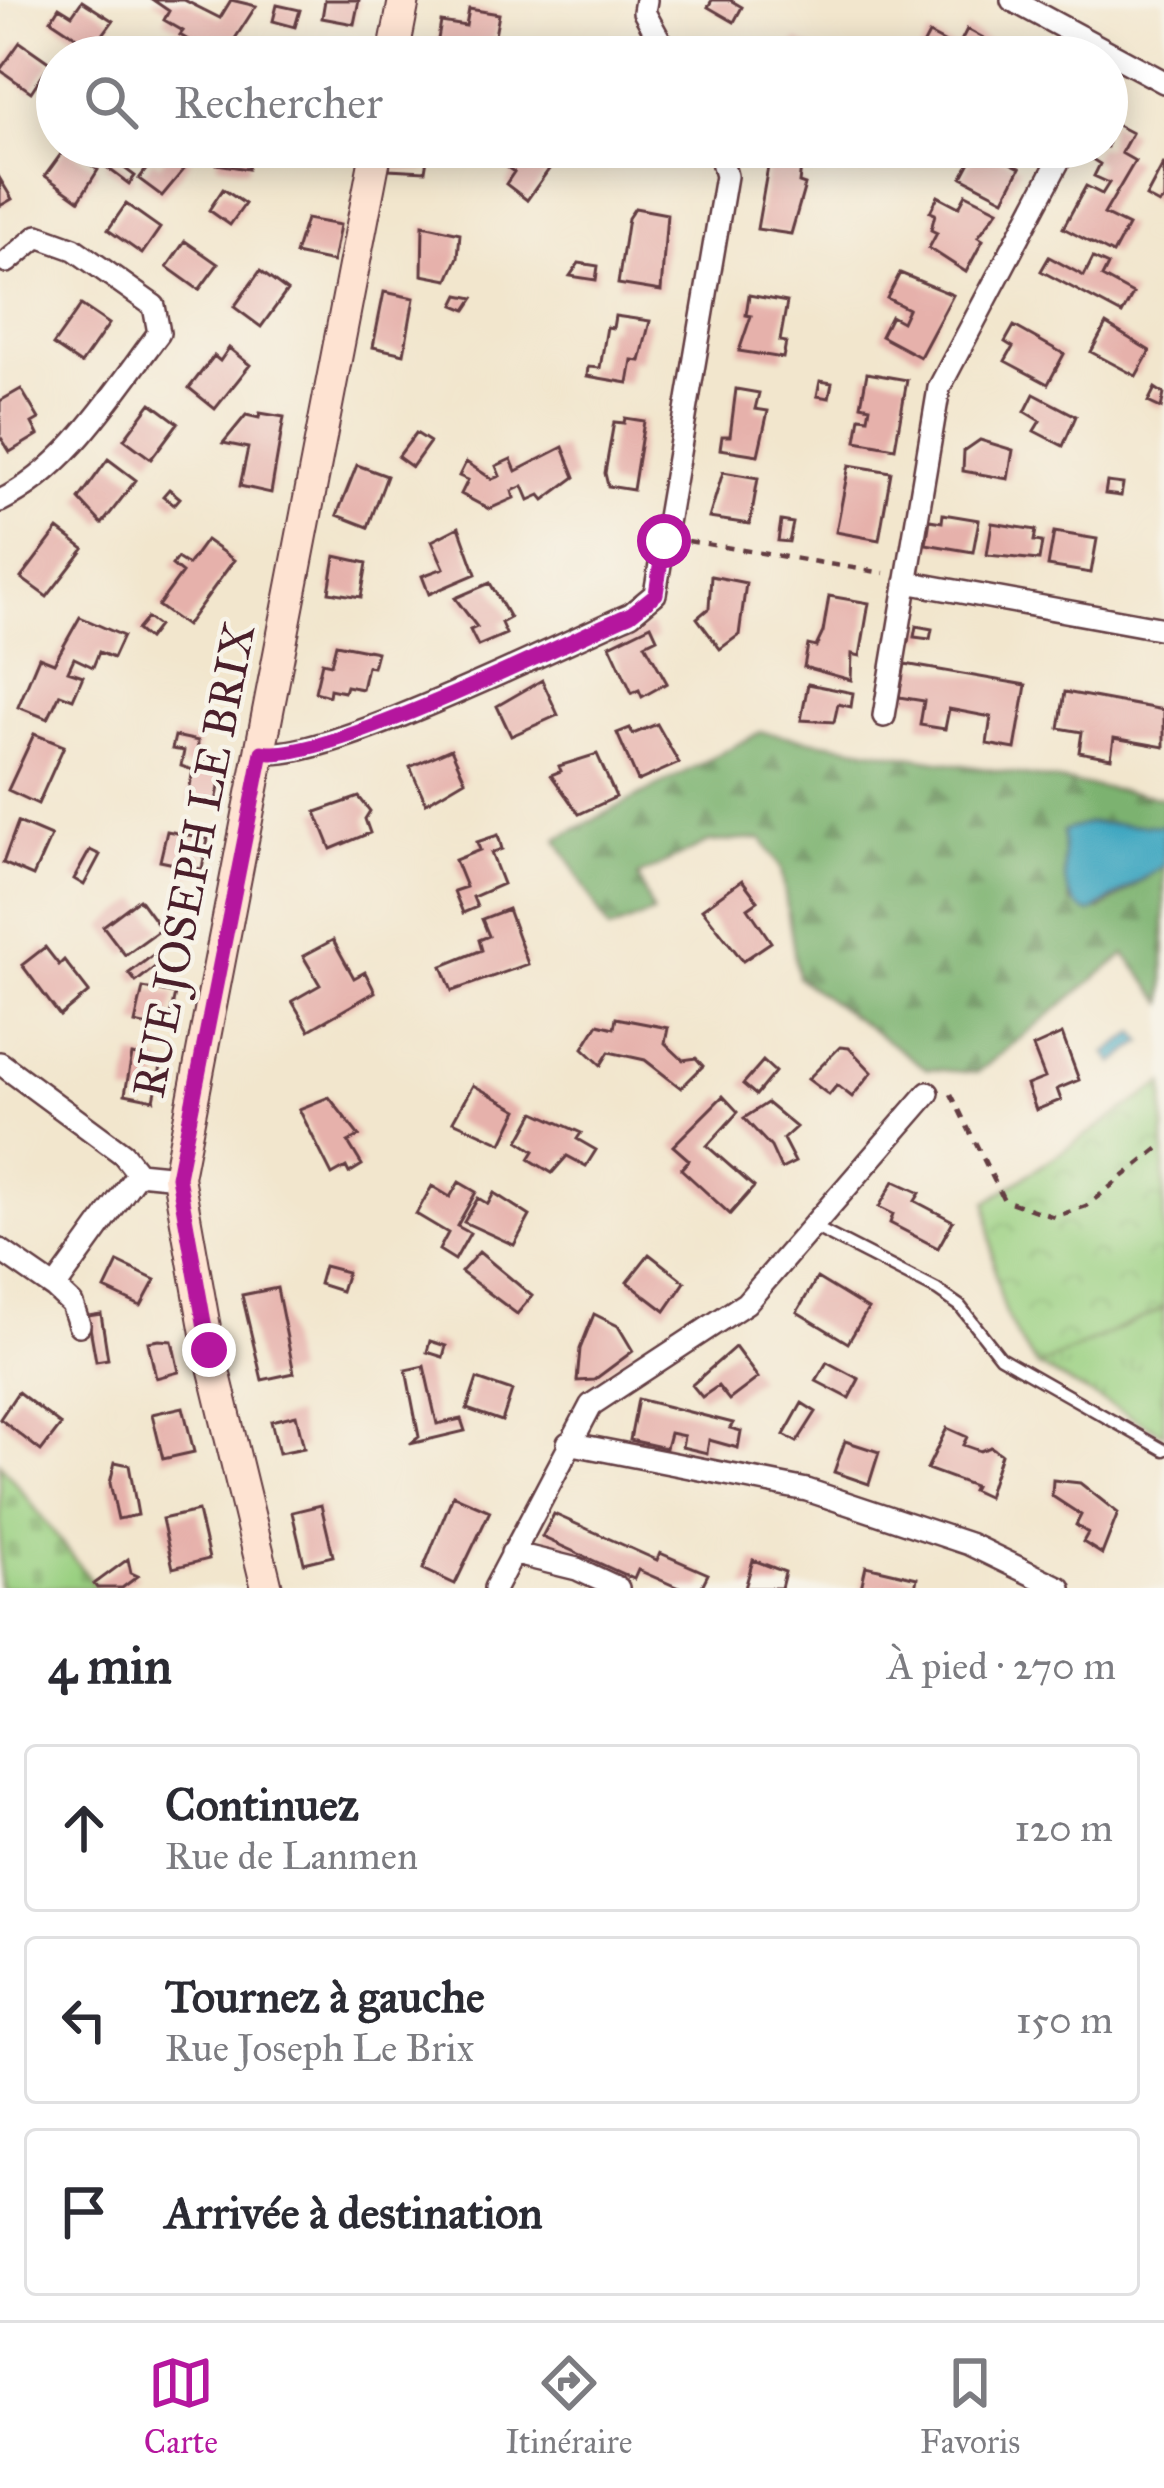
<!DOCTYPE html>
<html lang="fr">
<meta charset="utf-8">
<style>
:root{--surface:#fff;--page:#f7f7f7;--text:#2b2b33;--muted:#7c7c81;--line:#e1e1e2;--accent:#b5179e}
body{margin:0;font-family:"IM FELL Great Primer",serif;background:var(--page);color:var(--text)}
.stop{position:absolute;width:36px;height:36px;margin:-27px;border:9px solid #b5179e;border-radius:50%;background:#fff}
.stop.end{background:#b5179e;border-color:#fff;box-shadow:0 3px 12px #0008}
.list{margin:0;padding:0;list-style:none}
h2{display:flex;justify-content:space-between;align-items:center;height:156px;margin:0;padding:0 48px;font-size:51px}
h2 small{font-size:39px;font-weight:400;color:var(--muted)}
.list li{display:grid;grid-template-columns:78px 1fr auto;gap:36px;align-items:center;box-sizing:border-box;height:168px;margin:0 24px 24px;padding:0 24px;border:3px solid var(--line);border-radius:12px}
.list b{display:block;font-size:45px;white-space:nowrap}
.list p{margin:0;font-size:39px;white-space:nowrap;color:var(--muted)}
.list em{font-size:39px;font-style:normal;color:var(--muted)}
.icon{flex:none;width:66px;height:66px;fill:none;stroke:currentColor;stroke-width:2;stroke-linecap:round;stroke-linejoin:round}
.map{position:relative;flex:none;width:1164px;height:1588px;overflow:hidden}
.search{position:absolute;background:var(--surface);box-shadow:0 6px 30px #0003;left:36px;right:36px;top:36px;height:132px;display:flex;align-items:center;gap:30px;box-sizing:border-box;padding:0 42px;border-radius:66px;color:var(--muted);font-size:45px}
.sheet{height:732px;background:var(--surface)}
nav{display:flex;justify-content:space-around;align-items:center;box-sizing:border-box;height:168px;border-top:3px solid var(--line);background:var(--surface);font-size:33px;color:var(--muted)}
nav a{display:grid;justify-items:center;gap:6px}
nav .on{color:var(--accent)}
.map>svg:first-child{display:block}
.grass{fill:url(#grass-tufts);stroke:#727856;stroke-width:3}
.forest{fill:url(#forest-firs);stroke:#62684d;stroke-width:3}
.cemetery{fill:url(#cemetery-stones);stroke:#727856;stroke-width:3}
.park{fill:url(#park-crowns);stroke:#727856;stroke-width:3}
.water{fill:#40a7c1;stroke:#456376;stroke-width:3}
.building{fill:#e6b1ab}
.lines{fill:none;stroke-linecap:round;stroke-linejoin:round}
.lane-casing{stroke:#633d43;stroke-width:15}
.street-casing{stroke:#633d43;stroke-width:26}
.secondary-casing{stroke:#633d43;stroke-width:34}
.path{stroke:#633d43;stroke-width:4.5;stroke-dasharray:9 9;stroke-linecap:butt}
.lane{stroke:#fff;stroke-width:10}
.street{stroke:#fff;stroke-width:21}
.secondary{stroke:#fee3d2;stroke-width:30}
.route{stroke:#b5179e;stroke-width:15}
.labels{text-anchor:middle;stroke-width:9;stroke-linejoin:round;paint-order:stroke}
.street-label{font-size:45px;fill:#4a1f2b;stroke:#f7f3e8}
</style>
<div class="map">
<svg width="1164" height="1588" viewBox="0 0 1164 1588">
<defs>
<pattern id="grass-tufts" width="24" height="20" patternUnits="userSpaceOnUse" patternTransform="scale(3)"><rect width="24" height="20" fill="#9ad081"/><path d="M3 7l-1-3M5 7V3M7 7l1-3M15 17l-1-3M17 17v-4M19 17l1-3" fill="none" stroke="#86b270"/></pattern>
<pattern id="forest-firs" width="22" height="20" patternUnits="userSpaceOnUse" patternTransform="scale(3)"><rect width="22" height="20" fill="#7bb26f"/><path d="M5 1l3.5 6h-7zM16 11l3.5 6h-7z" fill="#67905b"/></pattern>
<pattern id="cemetery-stones" width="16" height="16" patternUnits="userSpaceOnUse" patternTransform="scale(3)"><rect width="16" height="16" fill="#9ad081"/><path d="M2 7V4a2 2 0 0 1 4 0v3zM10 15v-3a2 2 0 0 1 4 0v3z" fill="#86b270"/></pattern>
<pattern id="park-crowns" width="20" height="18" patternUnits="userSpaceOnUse" patternTransform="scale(3)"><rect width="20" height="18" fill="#9ad081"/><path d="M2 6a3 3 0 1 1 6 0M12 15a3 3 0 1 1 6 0" fill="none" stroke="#86b270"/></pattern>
</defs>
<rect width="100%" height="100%" fill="#f7f3e8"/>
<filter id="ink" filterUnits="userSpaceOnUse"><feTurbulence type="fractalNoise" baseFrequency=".00833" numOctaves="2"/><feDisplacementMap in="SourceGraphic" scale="24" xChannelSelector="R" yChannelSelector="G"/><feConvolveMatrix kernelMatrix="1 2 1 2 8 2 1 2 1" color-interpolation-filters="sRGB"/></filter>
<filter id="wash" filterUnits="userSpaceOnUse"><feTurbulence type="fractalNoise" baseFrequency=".004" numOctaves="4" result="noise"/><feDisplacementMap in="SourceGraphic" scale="48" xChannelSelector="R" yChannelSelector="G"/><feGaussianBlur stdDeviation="2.7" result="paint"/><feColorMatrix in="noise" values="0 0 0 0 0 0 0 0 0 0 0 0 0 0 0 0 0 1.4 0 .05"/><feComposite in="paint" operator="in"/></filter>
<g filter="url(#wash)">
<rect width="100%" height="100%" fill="#f2e6cd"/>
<path class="grass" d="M1164 1308V1434L1038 1366Z"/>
<path class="forest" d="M761 732 1164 798V826L1089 823 1063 831 1070 902 1100 910 1164 865V1003L1125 954 977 1073 927 1069 798 978 781 868 762 839 709 842 638 876 653 913 609 930 557 839Z"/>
<path class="cemetery" d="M0 1463 94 1584 97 1588H0Z"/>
<path class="park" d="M1164 1083V1308L1038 1366C994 1315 994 1266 987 1202Z"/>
<path class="water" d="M1089 823 1164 826V865L1090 913C1057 902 1065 860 1063 831Z
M1136 1032 1143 1042 1114 1063 1106 1053Z"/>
<g id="blocks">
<path class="building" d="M153 0H184L220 18 231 0 256 6 223 57H214L197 41 195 44 180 35 183 31 164 20 169 11Z
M325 0H359L354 24 322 18Z
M712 0H730L742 7 734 22 708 7Z
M82 1 113 21 93 48 51 20 59 7 72 15Z
M277 5 300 10 295 27 273 21Z
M469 9 499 14 491 57 436 51 441 22 466 26Z
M967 29 991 42 983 57H917L929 34 957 49Z
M797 40 827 57H787Z
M269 41 300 50 298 57H248L253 42 267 46Z
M20 42 50 63 31 92 0 70Z
M1111 122 1132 133 1121 153 1135 161 1104 214 1128 226 1113 254 1063 228 1086 186 1102 194 1109 183 1094 176 1100 164 1092 159 1098 147H1107Z
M66 147 98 170 79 200 45 176Z
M220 147H251L248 169 217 164Z
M393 147H429L425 171 389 169Z
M497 147H540L557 158 527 200 506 184 514 172 491 156Z
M978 147 1020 168 1004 199 962 177Z
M173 149 191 161 162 196 139 179 153 160 160 165Z
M111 158 135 176 129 184 105 166Z
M769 161 801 166 799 183 805 185 791 234 757 229Z
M1164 163V200L1159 204 1146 197Z
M0 179 12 199 0 206Z
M223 189 245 204 230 225 209 210Z
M966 194 998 210 978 237 983 240 966 272 929 248 937 233 931 230 935 214 930 212 938 196 959 207Z
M126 204 160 228 142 254 108 230Z
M635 208 667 214 661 291 618 284 628 218Z
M306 219 340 225 333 262 295 254Z
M423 225 460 233 458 257 448 280 422 275Z
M185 241 218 264 199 290 167 267Z
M1049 257 1084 276 1093 258 1108 265 1102 277 1133 294 1122 314 1041 271Z
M579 263 598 266 596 280 570 276Z
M260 271 287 291 261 327 234 307Z
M900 273 953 295 920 357 881 336 891 316 902 322 908 309 887 298Z
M384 292 414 298 404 354 373 347Z
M459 295 474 298 466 310 454 305Z
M749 295 787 302 780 341 786 342 783 358 739 351 751 316 746 315Z
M81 305 109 324 81 364 53 345Z
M615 316 650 321 640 361 632 360 628 383 587 376 588 367 600 368 607 327 613 328Z
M1106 324 1150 351 1136 376 1091 352Z
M1014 326 1064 354 1048 384 1005 361 1013 347 1005 342Z
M229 348 250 365 215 409 189 388 214 356 220 361Z
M867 373 907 380 895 448 856 441 860 417 868 418 870 407 861 405Z
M820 381 832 383 829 398 817 396Z
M1155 388 1164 394 1161 408 1148 402Z
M21 389 39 419 32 423 38 435 10 452 0 436V401Z
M736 389 759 393 755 409 768 411 758 455 720 449 722 436H730Z
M1034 394 1076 416 1063 446 1034 431 1040 421 1025 412Z
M151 403 178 423 151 459 124 439Z
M260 413 284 417 271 493 240 486 248 448 223 443 246 415 259 418Z
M625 418 644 421 633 490 608 486 605 473 614 422 624 423Z
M416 433 430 442 412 467 398 457Z
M980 440 1013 450 1008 479 963 471 964 451Z
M563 447 575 477 544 500 540 495 529 500 523 486 512 491 514 498 489 509 461 494 468 480 459 476 466 462 492 479 500 476 496 466 511 459 516 471Z
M108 459 136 480 102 524 79 499Z
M357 465 387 476 368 527 337 515Z
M849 465 891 472 879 540 836 532Z
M723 472 758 478 750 524 709 518Z
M1107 482 1123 484 1121 496 1105 494Z
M169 489 180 498 174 505 163 496Z
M943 514 979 520 973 552 926 544 930 520 942 522Z
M781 521 793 523 789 542 778 541Z
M992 523 1036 530 1034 541 1042 542 1039 560 987 555Z
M459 527 476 574 429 594 422 576 444 568 432 541Z
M58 529 84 549 47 597 21 578Z
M1054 532 1097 539 1091 573 1048 566Z
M206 540 234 560 186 626 158 606 182 573 172 565 177 558 188 565Z
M335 556 367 563 361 597 329 592Z
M711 576 746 583 739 635 720 649 697 618 709 608Z
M490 583 510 618 501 623 506 634 478 646 470 630 477 627 455 598Z
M829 596 869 603 860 656 852 654 851 680 804 667 808 645 816 647 823 632Z
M80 617 123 636 113 658 99 652 93 667 74 658 68 671 83 676 73 699 60 694 48 719 18 707 39 657 54 663Z
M147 618 158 626 148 639 137 630Z
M651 625 657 638 645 644 667 683 642 697 639 690 632 693 610 645Z
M916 626 932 629 930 639 914 637Z
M336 644 377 652 373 667 367 666 362 689 346 686 344 692 330 689 329 696 315 692 322 662 331 664Z
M905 664 1026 685 1015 749 987 744 991 717 949 709 945 729 920 725 924 701 899 697Z
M542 680 558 715 511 736 497 706Z
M808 684 853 693 851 707 838 704 834 722 801 720Z
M1065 692 1164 710V747L1114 738 1111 758 1079 752 1082 732 1059 728Z
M657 724 679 763 638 781 617 733 630 728 633 734Z
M34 734 64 746 38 804 8 790Z
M175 736 198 741 197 761 223 766 215 807 187 802 193 770 181 766 184 751 172 749Z
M451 749 465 780 426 803 410 767Z
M597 754 616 797 579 814 551 775 561 771 559 766Z
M359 797 370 811 365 819 370 833 331 849 316 812Z
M18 822 51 836 33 876 3 863Z
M167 831 208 839 202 869 195 868 193 876 182 874 184 866 160 861Z
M498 835 502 849 491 853 503 884 473 897 477 907 463 913 454 891 466 887 455 860 480 850 477 842Z
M90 850 100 855 84 885 74 879Z
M742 880 758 901 748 908 771 942 743 961 702 909Z
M139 899 161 929 125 955 103 926Z
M508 909 528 964 452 991 442 966 482 950 479 940 489 936 482 919Z
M333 940 354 978 365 972 375 992 309 1030 292 1001 320 985 303 956Z
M45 947 59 965 64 960 89 992 60 1016 22 965Z
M153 955 159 964 136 982 129 973Z
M143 988 175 994 167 1030 135 1023Z
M616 1018 668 1028 665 1043 683 1060 696 1058 703 1066 681 1088 645 1060 609 1052 601 1065 583 1048 598 1024 614 1028Z
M1062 1034 1079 1080 1057 1089 1061 1100 1036 1110 1027 1085 1045 1078 1033 1047Z
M840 1047 849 1048 872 1072 852 1097 837 1085 829 1095 808 1079Z
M132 1055 162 1061 154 1100 125 1094Z
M763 1061 775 1072 756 1095 743 1084Z
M473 1085 518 1110 502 1143 453 1121Z
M723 1096 738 1112 707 1146 754 1187 730 1214 681 1169 689 1160 673 1146Z
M329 1097 359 1136 348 1142 362 1165 349 1173 346 1167 332 1175 299 1109Z
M767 1103 796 1127 783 1139 795 1162 781 1169 771 1147 744 1118Z
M535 1112 581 1133 577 1139 596 1150 586 1166 567 1156 552 1173 529 1159 534 1151 519 1141Z
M894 1181 920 1193 915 1201 953 1221 938 1248 890 1223 893 1214 879 1207Z
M459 1182 476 1192 457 1226 470 1233 455 1260 439 1250 448 1233 416 1214 432 1186 450 1197Z
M494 1193 530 1216 514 1245 464 1222 478 1198 488 1204Z
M479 1252 532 1296 517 1314 461 1272Z
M649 1254 685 1282 665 1311 627 1282Z
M118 1262 155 1280 141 1306 105 1289Z
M324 1266 347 1272 341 1291 319 1284Z
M817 1278 868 1309 848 1343 797 1312Z
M277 1288 294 1373 262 1380 242 1295Z
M101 1314 108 1359 96 1361 88 1316Z
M594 1314 618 1326 633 1351 594 1380 577 1381 580 1349Z
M159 1340 172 1341 179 1372 156 1378 148 1342Z
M430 1341 446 1346 443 1357 427 1352Z
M735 1347 758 1378 729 1400 718 1386 702 1397 692 1385Z
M827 1362 859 1379 849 1398 816 1381Z
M424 1366 437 1424 461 1419 465 1431 410 1444 419 1437 406 1370Z
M477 1379 512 1391 502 1421 467 1409Z
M18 1392 61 1425 41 1451 0 1419Z
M638 1399 733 1423 730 1428 741 1431 738 1448 709 1440 707 1453 682 1447 684 1436 670 1433 666 1448 630 1440Z
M802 1403 816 1412 797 1442 784 1435Z
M183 1407 194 1452 163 1459 152 1414Z
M296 1415 304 1448 279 1453 271 1421Z
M947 1428 967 1437 963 1445 980 1451 991 1447 1001 1454 987 1497 972 1490 974 1486 927 1469Z
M845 1441 879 1452 869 1484 834 1472Z
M115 1462 129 1465 138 1515 118 1519 110 1483Z
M1053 1480 1080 1483 1118 1513 1102 1554 1083 1542 1088 1533 1076 1525 1081 1515 1052 1496Z
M453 1495 490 1511 455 1584 423 1569Z
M321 1505 333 1556 304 1563 292 1512Z
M198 1511 209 1559 173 1568 162 1519Z
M554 1514 657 1560 660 1553 708 1574 701 1588H679L638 1570 634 1579 542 1537Z
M128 1559 131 1573 138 1576 122 1588H97L94 1584Z
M753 1560 785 1572 781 1588H745Z
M866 1566 917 1578 915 1588H861Z"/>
</g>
</g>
<g filter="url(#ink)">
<use href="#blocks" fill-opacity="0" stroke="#633d43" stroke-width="3"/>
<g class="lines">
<defs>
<path id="lane" d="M814 1227 937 1290 960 1306 1000 1357 1164 1450"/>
<path id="street" d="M646 0 644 12 669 57
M1012 0 1164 82
M0 501C68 468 114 392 159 333L154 306 74 249 38 236 7 262
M906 582 1164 629
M884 716 939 388 1066 147
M262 752C319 765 563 643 631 614L655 594 726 176 718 147
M0 1063 123 1154 138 1173 178 1177
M0 1250 55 1288 138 1173
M55 1288 72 1304 79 1325
M568 1443 807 1490 969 1544 1060 1588
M512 1553 577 1569 618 1588
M495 1588 591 1405 746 1303 928 1093"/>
<path id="secondary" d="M393 57 404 0
M267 1588 209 1350 178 1177 377 147"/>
</defs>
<use href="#lane" class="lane-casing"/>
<use href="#street" class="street-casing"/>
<use href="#secondary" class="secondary-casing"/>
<path class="path" d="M688 541 884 573
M951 1094 1004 1200 1054 1217 1086 1206 1164 1144"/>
<use href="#lane" class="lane"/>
<use href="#street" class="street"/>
<use href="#secondary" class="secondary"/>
</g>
</g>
<g class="lines" filter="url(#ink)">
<path class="route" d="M209 1350 178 1177 262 752C321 765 563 643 631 614L656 594 664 541"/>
</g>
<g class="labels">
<g class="street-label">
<text transform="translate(193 860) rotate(-79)" y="16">RUE JOSEPH LE BRIX</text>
</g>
</g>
</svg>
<div class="stop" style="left:664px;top:541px"></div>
<div class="stop end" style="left:209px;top:1350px"></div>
<div class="search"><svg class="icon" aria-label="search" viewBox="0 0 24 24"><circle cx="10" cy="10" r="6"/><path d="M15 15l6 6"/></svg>Rechercher</div>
</div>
<section class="sheet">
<h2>4 min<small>À pied · 270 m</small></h2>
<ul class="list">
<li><svg class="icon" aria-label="ahead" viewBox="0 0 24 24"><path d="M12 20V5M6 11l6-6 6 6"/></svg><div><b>Continuez</b><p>Rue de Lanmen</p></div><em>120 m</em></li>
<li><svg class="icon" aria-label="left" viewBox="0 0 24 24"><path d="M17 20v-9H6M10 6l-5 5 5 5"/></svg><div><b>Tournez à gauche</b><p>Rue Joseph Le Brix</p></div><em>150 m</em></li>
<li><svg class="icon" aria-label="arrive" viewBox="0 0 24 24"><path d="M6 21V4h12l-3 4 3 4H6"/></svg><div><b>Arrivée à destination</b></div></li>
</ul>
</section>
<nav>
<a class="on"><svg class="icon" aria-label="map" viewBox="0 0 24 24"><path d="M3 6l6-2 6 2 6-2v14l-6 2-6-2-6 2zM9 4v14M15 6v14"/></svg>Carte</a>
<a><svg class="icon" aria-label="directions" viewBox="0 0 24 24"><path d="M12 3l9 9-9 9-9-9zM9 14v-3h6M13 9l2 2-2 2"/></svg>Itinéraire</a>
<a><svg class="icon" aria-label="saved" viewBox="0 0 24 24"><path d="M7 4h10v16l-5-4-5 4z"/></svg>Favoris</a>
</nav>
